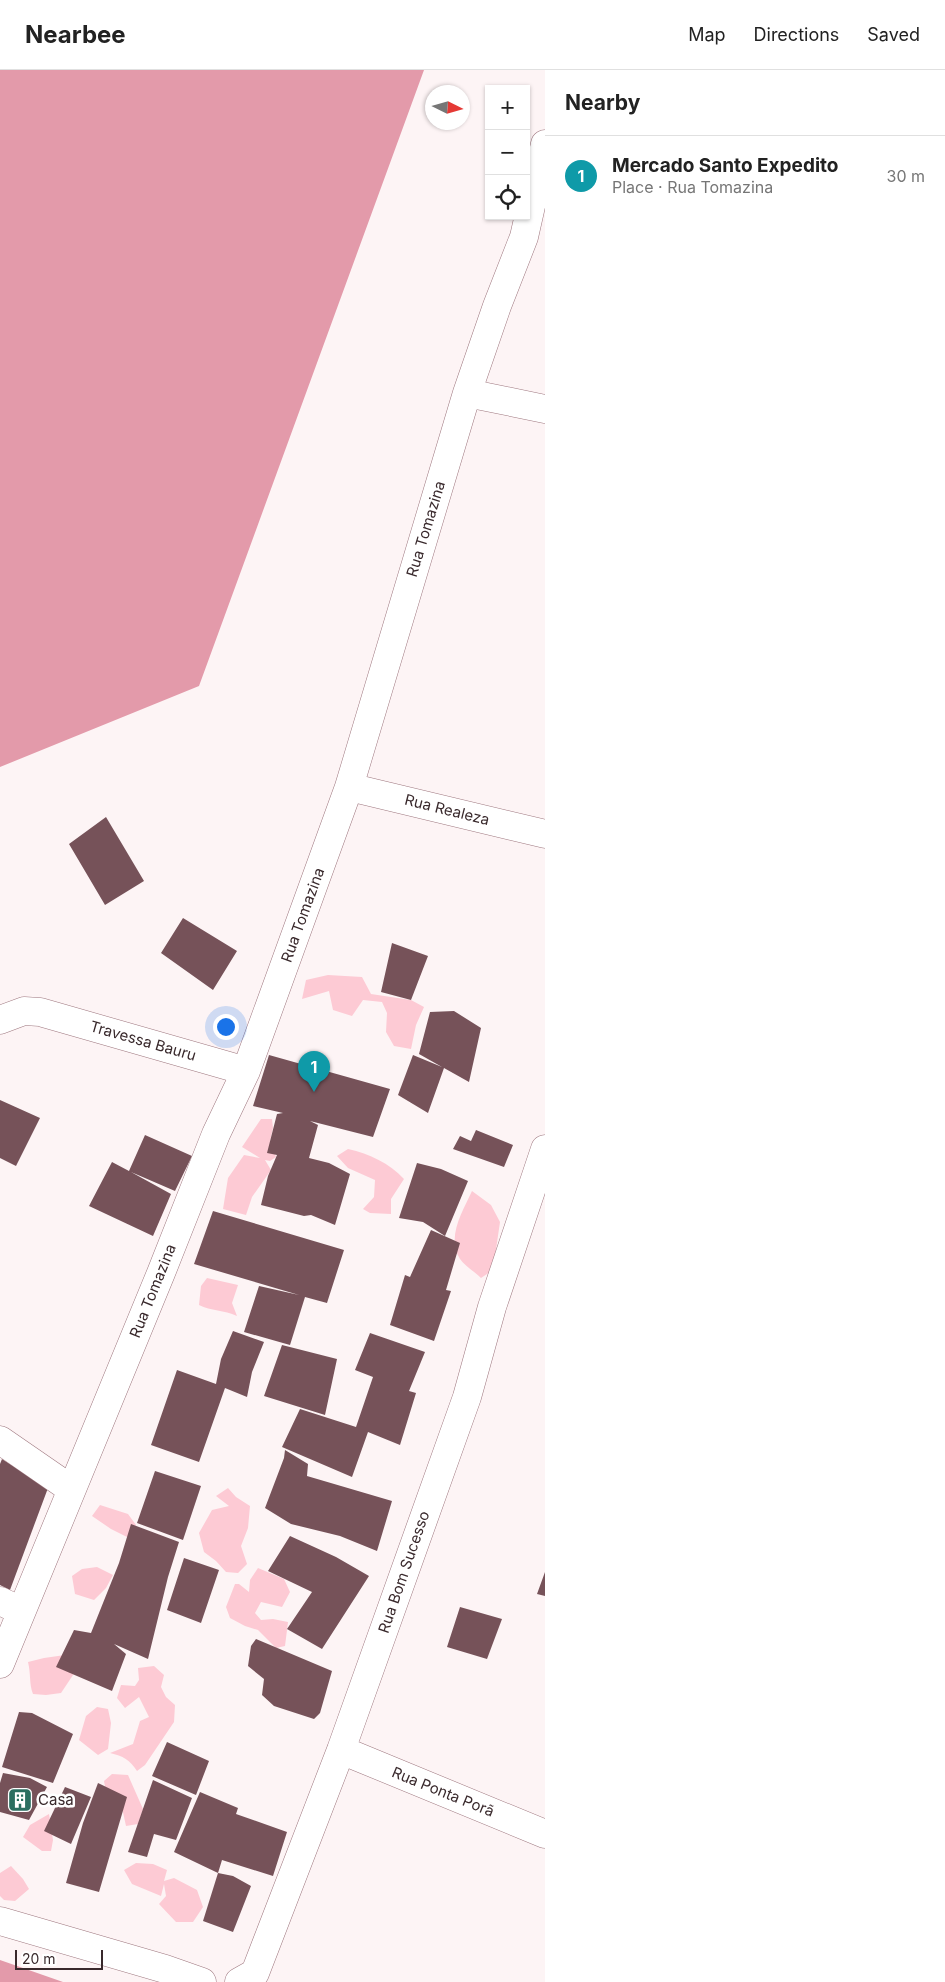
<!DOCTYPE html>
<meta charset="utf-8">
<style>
:root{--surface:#fff;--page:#f2f2f2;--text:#222;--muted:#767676;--line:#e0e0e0;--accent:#111827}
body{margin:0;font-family:Inter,sans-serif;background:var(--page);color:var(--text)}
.controls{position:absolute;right:15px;top:15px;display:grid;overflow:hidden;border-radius:0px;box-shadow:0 1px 4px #0004}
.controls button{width:45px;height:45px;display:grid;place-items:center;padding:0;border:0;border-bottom:1px solid var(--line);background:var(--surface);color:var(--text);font:25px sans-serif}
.compass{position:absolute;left:425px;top:15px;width:45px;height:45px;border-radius:50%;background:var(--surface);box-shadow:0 1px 4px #0004;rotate:95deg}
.scale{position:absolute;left:15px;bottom:12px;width:88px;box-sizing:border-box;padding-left:5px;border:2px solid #39292c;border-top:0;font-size:14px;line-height:18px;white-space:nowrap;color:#39292c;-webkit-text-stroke:4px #fff;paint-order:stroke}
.you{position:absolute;left:225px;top:956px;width:18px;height:18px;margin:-12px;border:4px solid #fff;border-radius:50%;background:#1a73e8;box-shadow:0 0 0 8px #1a73e833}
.badge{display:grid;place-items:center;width:32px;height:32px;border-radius:50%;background:var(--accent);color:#fff;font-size:16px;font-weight:700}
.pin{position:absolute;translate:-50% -41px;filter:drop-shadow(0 1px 2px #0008)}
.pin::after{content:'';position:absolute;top:26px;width:18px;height:15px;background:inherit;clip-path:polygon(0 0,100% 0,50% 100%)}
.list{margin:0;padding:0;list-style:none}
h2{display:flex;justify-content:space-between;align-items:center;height:65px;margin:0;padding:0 20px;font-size:21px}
h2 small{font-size:16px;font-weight:400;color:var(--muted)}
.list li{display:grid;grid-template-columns:32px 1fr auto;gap:15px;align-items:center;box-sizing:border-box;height:80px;padding:0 20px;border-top:1px solid var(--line)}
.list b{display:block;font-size:19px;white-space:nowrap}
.list p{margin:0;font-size:16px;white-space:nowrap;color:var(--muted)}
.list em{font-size:16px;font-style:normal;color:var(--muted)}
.icon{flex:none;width:28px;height:28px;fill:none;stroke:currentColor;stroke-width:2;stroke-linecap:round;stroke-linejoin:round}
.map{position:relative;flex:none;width:545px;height:1912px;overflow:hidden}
header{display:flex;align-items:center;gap:30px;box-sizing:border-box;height:70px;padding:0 25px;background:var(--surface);border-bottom:1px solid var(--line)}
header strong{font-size:24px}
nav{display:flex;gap:28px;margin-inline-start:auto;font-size:18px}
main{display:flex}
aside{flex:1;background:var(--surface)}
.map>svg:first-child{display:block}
.green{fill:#fdcad4}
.forest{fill:#e39aaa}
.building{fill:#765259}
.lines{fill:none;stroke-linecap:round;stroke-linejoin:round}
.minor-casing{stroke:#9e777f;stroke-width:29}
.minor{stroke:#fff;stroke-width:28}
.labels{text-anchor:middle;stroke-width:5;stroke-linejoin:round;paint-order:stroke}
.street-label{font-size:15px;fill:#39292c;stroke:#fff}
.poi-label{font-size:15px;fill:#39292c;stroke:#fff;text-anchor:start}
</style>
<header>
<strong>Nearbee</strong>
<nav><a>Map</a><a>Directions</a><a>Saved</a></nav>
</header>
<main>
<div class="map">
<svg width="545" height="1912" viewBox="0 0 545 1912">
<rect width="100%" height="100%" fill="#fdf4f5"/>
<path class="green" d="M328 905 362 907 371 924 411 930 424 937 416 955 411 979 394 976 386 962 387 943 382 932 363 930 352 946 333 940 329 921 302 929 306 910Z
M261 1049H272L273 1058 270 1071 276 1087 270 1091 265 1090 271 1100 252 1127 246 1145 223 1139 228 1108 244 1085 260 1088 242 1077Z
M348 1079C370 1084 389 1093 404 1109L391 1129V1144L370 1143 363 1139 374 1127 375 1110 348 1098 337 1086Z
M472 1121 491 1135 500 1152 493 1200 481 1208C475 1202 465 1196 460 1189 446 1167 463 1141 472 1121Z
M207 1208 238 1215 232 1233 237 1246C224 1240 211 1241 199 1235L201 1216Z
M228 1418 236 1427 250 1436 248 1458 241 1476 247 1494 238 1503 226 1502 216 1491 204 1482 199 1463 212 1440 229 1436 216 1426Z
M100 1435 128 1444 136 1455 127 1467 111 1459 92 1446Z
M97 1497 113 1505 106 1518 94 1530 75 1524 72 1506 82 1499Z
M258 1498 284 1509 290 1522 282 1537 261 1532 255 1543 261 1550 273 1549 288 1552 285 1576 276 1578 258 1560 245 1556 230 1548 226 1537 235 1514H239L249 1522 250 1510Z
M72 1584 84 1592 73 1605 61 1623 46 1625 33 1624C29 1614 31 1604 28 1592L44 1588Z
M154 1596 164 1605 161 1617 166 1627 175 1635 174 1652 145 1695 137 1701C130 1690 123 1686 110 1683L133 1674 140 1651 149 1647 139 1627 125 1638 117 1628 121 1615 135 1616 139 1610 138 1598Z
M97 1637 108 1639 111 1653 108 1679 98 1685 79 1670 86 1646Z
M112 1704 128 1705 143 1739 138 1754 126 1756 121 1733 106 1722 104 1711Z
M49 1744 53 1770 51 1781H42L23 1767 30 1755Z
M136 1793 153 1794 167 1800 164 1811 174 1808 197 1820 203 1837 193 1852H176L159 1834 166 1826 164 1814 161 1826 132 1814 124 1800Z
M11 1796 23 1809 29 1819 15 1831 4 1830 0 1826V1803Z"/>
<path class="forest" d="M0 0H424L199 616 0 697Z
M0 1890 63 1912H0Z"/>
<path class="building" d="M106 747 144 811 105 835 69 774Z
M183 848 237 881 213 920 161 883Z
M392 873 428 886 411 930 381 922Z
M454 941 481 958 469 1012 444 998 428 1043 398 1025 413 985 442 997 419 984 430 942Z
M269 985 390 1019 373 1067 310 1051 318 1055 309 1088 329 1093 350 1104 335 1155 311 1145 304 1146 261 1135 268 1106 277 1085 267 1083 277 1044 283 1043 253 1036Z
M0 1030 40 1048 16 1096 0 1088Z
M476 1060 513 1075 504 1097 453 1079 460 1066 471 1071Z
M145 1065 192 1086 175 1121 131 1102 171 1124 153 1166 89 1136 112 1092 129 1101Z
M417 1093 441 1099 468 1111 445 1166 423 1152 399 1148Z
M213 1141 344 1180 327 1233 305 1227 290 1275 244 1262 259 1216 299 1225 194 1194Z
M431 1160 460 1173 446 1220 451 1221 434 1271 390 1255 405 1205 410 1207Z
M233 1261 264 1272 252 1302 247 1327 225 1318 199 1392 151 1375 177 1300 216 1314 221 1289Z
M370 1263 425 1282 409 1321 416 1323 400 1375 368 1362 352 1407 282 1377 300 1339 356 1357 373 1307 355 1300Z
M282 1275 337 1289 325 1345 264 1326Z
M285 1380 308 1394 307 1406 392 1431 377 1481 340 1466 291 1454 265 1438 284 1388Z
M2 1389 48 1418 10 1520 0 1515V1394Z
M155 1401 201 1416 183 1470 137 1453Z
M131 1454 179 1472 168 1507 148 1589 114 1574 126 1584 112 1621 56 1597 74 1560 91 1563 119 1493Z
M290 1466 336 1487 369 1506 322 1579 287 1559 312 1522 268 1501Z
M184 1488 219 1500 201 1553 167 1540Z
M545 1502V1526L537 1524Z
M460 1537 502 1549 487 1589 447 1577Z
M256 1569 332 1601 320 1643 314 1649 274 1636 262 1625 264 1609 248 1596 251 1576Z
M19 1642 32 1643 73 1664 53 1713 2 1697Z
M167 1672 209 1691 196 1725 152 1706Z
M3 1703 30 1708 47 1717 29 1750 0 1742V1713Z
M153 1710 192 1728 176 1770 154 1764 147 1787 128 1782Z
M98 1713 127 1727 99 1822 66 1813 83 1753Z
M65 1717 91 1727 71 1774 44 1761Z
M200 1722 238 1738 236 1744 287 1762 273 1806 222 1790 218 1803 174 1782Z
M218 1803 233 1806 251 1816 233 1862 203 1851Z"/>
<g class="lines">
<defs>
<path id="minor" d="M467 323 545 339
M349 717 545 764
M0 950 24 941 40 942 246 1001
M0 1370 71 1419
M0 1531 21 1541
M0 1594 161 1203 216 1064 246 1001 349 717 467 323 497 236 524 167 545 74
M341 1680 545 1764
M0 1851 165 1899 202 1912
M239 1912 255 1903 341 1680 467 1327 492 1237 545 1079"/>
</defs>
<use href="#minor" class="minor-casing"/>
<use href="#minor" class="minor"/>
</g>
<defs>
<symbol id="building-square" viewBox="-11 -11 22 22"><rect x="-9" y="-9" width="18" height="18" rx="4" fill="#2a6e60" stroke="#fff"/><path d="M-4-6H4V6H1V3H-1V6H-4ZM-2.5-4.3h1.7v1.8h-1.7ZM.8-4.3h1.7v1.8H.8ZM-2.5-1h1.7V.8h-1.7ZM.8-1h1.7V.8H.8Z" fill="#fff"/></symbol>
</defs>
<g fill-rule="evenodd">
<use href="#building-square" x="6" y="1716" width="28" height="28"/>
</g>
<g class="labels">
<g class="street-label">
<text transform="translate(426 459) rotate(-73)" y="5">Rua Tomazina</text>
<text transform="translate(447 740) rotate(14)" y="5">Rua Realeza</text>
<text transform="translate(303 845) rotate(-70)" y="5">Rua Tomazina</text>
<text transform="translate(143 971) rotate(16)" y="5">Travessa Bauru</text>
<text transform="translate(153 1221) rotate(-68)" y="5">Rua Tomazina</text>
<text transform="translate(404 1502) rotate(-71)" y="5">Rua Bom Sucesso</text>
<text transform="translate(443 1722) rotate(22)" y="5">Rua Ponta Porã</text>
</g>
<g class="poi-label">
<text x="38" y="1735">Casa</text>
</g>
</g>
</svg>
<div class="controls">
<button>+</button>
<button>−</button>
<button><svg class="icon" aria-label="locate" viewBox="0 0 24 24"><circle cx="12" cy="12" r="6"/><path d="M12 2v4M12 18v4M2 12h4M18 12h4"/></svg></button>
</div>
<svg class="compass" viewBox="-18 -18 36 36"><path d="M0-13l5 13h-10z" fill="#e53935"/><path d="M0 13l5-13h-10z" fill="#767676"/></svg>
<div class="scale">20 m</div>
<div class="you"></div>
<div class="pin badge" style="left:314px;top:1022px;background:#0f9aa8">1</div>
</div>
<aside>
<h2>Nearby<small></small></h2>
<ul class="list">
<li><span class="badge" style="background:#0f9aa8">1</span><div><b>Mercado Santo Expedito</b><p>Place · Rua Tomazina</p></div><em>30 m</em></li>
</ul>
</aside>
</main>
